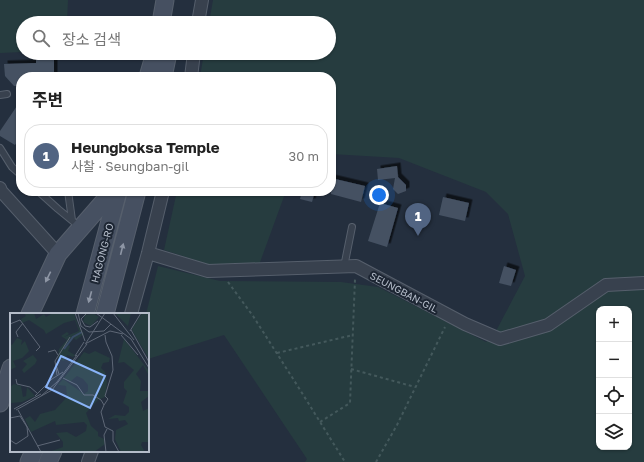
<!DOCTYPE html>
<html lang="ko">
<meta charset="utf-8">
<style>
:root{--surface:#fff;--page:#f2f2f2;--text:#222;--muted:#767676;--line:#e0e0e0;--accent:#516482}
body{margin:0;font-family:"Golos Text","Noto Sans KR",sans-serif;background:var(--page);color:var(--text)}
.controls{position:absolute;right:12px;bottom:12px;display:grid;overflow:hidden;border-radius:8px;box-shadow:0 1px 3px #0004}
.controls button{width:36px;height:36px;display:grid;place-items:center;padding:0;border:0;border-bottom:1px solid var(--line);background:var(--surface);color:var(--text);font:20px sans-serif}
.you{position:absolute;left:379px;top:195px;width:14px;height:14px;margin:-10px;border:3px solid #fff;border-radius:50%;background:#1a73e8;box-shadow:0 0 0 6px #1a73e833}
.badge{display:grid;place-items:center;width:26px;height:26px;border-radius:50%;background:var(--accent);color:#fff;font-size:13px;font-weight:700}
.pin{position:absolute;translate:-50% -33px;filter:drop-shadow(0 1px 2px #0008)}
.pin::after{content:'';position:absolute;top:21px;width:14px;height:12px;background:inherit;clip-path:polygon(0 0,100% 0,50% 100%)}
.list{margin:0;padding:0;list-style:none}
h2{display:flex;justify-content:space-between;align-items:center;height:52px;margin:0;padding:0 16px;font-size:17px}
h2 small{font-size:13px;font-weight:400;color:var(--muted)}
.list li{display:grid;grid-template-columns:26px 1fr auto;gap:12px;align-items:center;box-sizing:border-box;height:64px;margin:0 8px 8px;padding:0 8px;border:1px solid var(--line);border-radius:16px}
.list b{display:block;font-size:15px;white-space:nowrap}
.list p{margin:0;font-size:13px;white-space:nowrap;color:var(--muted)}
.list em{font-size:13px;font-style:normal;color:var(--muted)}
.icon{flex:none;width:22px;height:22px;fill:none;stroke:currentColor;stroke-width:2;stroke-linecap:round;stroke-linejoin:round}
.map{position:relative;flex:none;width:644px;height:462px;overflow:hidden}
.search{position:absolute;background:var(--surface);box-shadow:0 1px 3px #0004;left:16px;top:16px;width:320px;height:44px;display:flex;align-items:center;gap:10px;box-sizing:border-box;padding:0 14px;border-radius:22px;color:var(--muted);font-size:15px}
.panel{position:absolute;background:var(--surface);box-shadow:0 1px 3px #0004;left:16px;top:72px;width:320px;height:124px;border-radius:16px}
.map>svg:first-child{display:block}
.green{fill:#263c3f;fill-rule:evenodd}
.building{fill:#455162;filter:url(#shadow)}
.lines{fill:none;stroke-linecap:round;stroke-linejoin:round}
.lane-casing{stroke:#565f6c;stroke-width:8}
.street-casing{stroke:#565f6c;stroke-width:14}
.secondary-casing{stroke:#565f6c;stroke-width:19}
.path{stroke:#44595c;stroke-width:2;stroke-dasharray:3 3;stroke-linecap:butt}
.lane{stroke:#38414e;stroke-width:6}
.street{stroke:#38414e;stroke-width:12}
.secondary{stroke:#465061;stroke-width:17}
.oneway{fill:#8e96a5}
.labels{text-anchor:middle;stroke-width:4;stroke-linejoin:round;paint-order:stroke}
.street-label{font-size:10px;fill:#b4bcc9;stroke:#1d2633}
.inset-river{fill:none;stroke:#394c67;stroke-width:2}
.inset-road{fill:none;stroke:#5e6776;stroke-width:1}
.view{fill:#8ab4f8;fill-opacity:0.15;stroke:#8ab4f8;stroke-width:2}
.inset-edge{fill:none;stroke:#b4bcc9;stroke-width:2}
</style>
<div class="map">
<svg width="644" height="462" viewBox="0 0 644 462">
<defs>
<filter id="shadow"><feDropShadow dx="3.5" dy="-3.5" stdDeviation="0" flood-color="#0009"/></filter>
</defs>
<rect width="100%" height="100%" fill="#242f3e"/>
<path class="green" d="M0 0H68L67 23H23V52L0 53Z
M213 0H644V462H305L307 459 224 335 148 359V314H146L158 266 220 281 341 282 378 287 486 342 496 331 525 276 508 214 486 192 399 158 331 154V77H200L204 53H329V23H209ZM599 309H629V447H599Z
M177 191H286L259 265 213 266 164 250Z"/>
<path class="building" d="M36 57H54V77H21V86H14L5 76 4 64 36 63Z
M21 100V136L15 145 0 136V131Z
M397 166 398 177 406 185V191L398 194 393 189 395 178 378 180 377 169Z
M331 178 365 186 361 202 331 194Z
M302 191H315L312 202 300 199Z
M443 197 469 203 465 221 439 215Z
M380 203 398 208 387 247 368 241Z
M504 266 516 270 511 286 499 283Z"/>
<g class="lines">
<defs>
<path id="lane" d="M0 95 7 94
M0 148 12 167 21 175
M38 191 58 209 80 227
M68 191 72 220
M344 267 352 227"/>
<path id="street" d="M198 23 202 0
M191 77 194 53
M0 188 1 191 58 254
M148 253 208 271 356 266 465 324 500 339 548 325 606 285 644 283
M131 314 148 253 163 191
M88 462 92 451"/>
<path id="secondary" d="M161 23 165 0
M148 77 155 53
M163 77 168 53
M30 314 58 254 113 191
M85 314 118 191
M105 314 137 191
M0 403 11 368
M29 462 34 451
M48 462 53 451"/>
</defs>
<use href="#lane" class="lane-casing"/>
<use href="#street" class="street-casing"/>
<use href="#secondary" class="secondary-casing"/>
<path class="path" d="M228 282 253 316 297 385 345 462
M277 353 353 335
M351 369 415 387
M320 422 350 403 355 279
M376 462 397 425 445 327"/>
<use href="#lane" class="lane"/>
<use href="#street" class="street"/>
<use href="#secondary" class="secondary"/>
</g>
<defs><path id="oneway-solid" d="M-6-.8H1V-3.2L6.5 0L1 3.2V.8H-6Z"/></defs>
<g class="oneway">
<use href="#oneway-solid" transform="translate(122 249) rotate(-76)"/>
<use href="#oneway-solid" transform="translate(48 277) rotate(116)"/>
<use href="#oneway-solid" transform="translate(90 297) rotate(105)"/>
</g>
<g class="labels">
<g class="street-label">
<text transform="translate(102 253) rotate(-75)" y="4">HAGONG-RO</text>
<text transform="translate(404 292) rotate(28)" y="4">SEUNGBAN-GIL</text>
</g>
</g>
<g transform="translate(10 313)">
<rect width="139" height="139" fill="#242f3e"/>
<path d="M14 0H24L26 6 34 1 36 4 43 0H64L68 13 74 21 66 27 64 25 58 32 60 33 58 38 65 42 63 44 57 42 54 48 48 46 49 36 57 27 51 23 57 19 59 21 54 24 69 18 65 7 54 10 36 21 34 17 19 7 12 10 11 6 16 3ZM121 0 118 13 106 1V0ZM132 0H139V46L123 19 122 16ZM84 1 89 4 81 13 73 9 75 2ZM7 25 12 27 11 32 15 28 19 38 12 45 3 48 6 54 0 57V31L2 32ZM114 26 139 58V63L133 52 126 61 131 68 130 78H138L139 83 131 89 133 98 139 95V129H132L131 132 135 139H111L105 126 106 117 118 111 115 107 109 108 108 105 98 106 105 102 115 103 119 99V94L113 90 117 78 114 75V69L124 57 114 49 108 50ZM85 38 100 45 99 49 93 50 91 55 95 59 97 69 95 84 88 87 76 100 81 113 88 119V123L94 126 95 131 84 139H39L53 134V129L46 120 57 119 66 124 76 118 77 112 74 109 46 112 45 108 21 119 15 106 20 103 25 109 30 101 45 97 57 84 56 73 48 72 53 66 74 81 78 78V72L73 66 67 63 60 69 54 65 74 39 79 41ZM23 42 27 47 25 51 14 60 12 57 17 51 13 48ZM4 71 11 73 13 84 16 83 17 74 25 83 12 89 1 90 0 74Z" fill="#263c3f"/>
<path class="inset-river" d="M54 36 63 24 72 19"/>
<path class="inset-road" d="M65 0 75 28M68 0 71 13 79 19 94 18 101 11M77 0 71 6 75 13 80 14 88 8M86 0 121 26 139 55M103 0 124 27M0 11 10 7 30 34 26 38M121 17 139 49M120 18 131 0M111 22 128 42M8 24 6 19 13 10M76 30 95 0M75 31 100 18 113 21M38 39 45 37 48 42M65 43 74 29M48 49 46 52 49 61M47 62 45 48 60 24M53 65 67 72 74 82H83L91 87 94 92 91 99 95 114 103 118V128L109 139M6 66 7 71 20 74 27 80M25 83 42 66 53 59M31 83 47 69 67 42M94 92 98 86 95 83 103 57 102 43 96 29 95 22M4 96 31 81M6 97 42 77 77 31M8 97 31 139M0 105 10 103 17 114 18 123 6 131 0 127M27 133 50 127M96 139 94 122 97 116"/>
<path class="view" d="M51 43 95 63 80 95 36 74Z"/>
<rect width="139" height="139" class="inset-edge"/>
</g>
</svg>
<div class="controls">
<button>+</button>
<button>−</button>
<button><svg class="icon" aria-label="locate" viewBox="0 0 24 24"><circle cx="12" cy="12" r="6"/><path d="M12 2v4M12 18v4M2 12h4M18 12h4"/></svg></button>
<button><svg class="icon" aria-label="layers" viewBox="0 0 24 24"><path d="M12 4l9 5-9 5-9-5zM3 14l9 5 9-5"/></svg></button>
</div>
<div class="you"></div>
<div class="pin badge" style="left:418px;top:236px">1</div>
<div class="search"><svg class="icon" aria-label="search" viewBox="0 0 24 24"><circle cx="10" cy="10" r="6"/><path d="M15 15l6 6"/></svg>장소 검색</div>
<section class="panel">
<h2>주변<small></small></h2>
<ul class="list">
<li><span class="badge">1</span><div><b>Heungboksa Temple</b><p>사찰 · Seungban-gil</p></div><em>30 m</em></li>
</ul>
</section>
</div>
